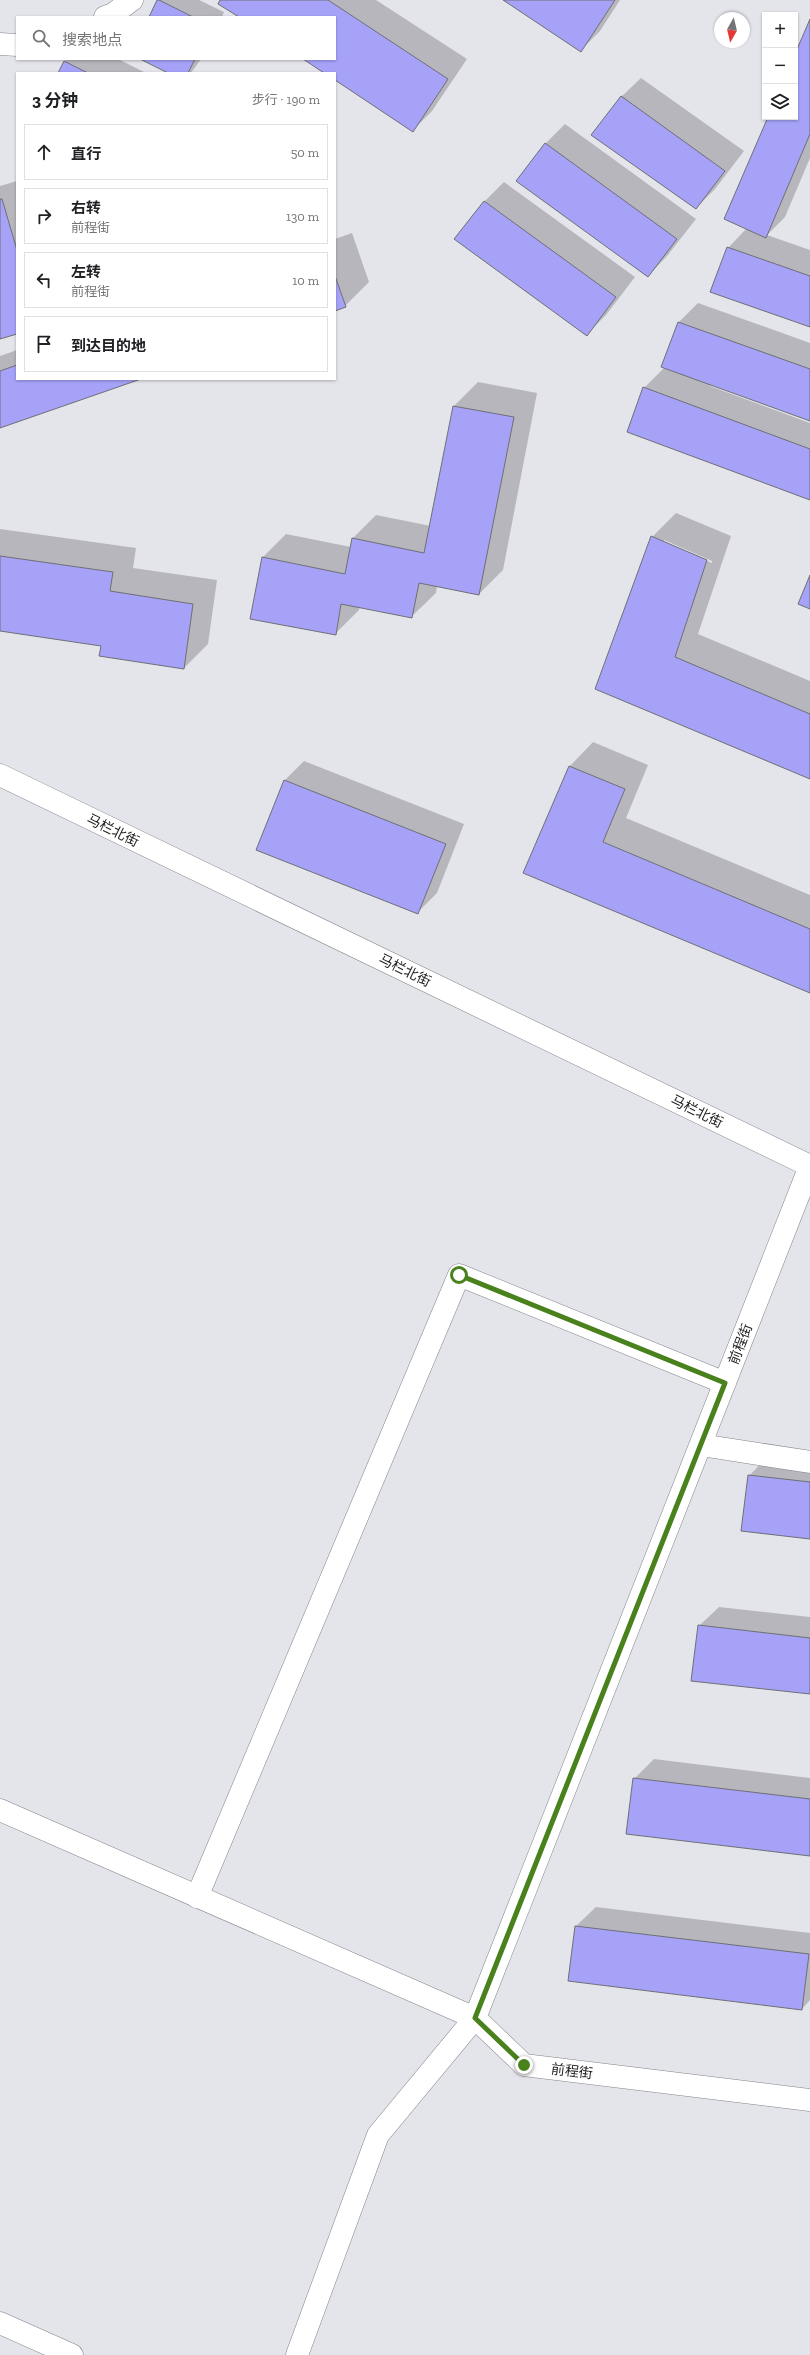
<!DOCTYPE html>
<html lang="zh">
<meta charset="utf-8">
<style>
:root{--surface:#fff;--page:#f2f2f2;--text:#202124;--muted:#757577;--line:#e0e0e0}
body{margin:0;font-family:"Zilla Slab","Noto Sans SC",serif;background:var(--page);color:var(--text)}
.controls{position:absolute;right:12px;top:12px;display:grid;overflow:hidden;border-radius:0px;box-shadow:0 1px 3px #0004}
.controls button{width:36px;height:36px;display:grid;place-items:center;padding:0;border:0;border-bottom:1px solid var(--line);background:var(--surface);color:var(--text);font:20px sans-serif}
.compass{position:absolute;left:714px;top:12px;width:36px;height:36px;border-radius:50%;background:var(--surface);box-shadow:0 1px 3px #0004;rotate:188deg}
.stop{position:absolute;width:12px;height:12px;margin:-9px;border:3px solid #49821d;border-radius:50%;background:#fff}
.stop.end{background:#49821d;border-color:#fff;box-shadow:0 1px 4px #0008}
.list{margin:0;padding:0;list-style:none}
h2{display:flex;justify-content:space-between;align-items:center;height:52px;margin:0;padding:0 16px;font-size:17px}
h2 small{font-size:13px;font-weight:400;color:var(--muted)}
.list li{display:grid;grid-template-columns:26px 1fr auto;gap:12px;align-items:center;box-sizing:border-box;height:56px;margin:0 8px 8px;padding:0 8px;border:1px solid var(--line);border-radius:0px}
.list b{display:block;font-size:15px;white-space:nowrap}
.list p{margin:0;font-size:13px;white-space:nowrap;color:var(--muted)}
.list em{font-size:13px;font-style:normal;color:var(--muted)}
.icon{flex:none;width:22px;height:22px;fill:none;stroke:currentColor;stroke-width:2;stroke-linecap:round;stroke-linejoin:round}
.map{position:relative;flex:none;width:810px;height:2355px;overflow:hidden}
.search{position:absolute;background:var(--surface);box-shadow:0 1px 3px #0004;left:16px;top:16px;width:320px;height:44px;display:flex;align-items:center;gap:10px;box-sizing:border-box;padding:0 14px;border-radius:0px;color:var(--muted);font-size:15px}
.panel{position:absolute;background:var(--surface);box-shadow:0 1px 3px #0004;left:16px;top:72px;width:320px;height:308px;border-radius:0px}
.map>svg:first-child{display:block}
.shadow{fill:#0003;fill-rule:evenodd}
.building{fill:#a5a2f8;stroke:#6f6f75}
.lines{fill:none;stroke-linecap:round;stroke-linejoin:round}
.minor-casing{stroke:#84848b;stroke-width:23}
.minor{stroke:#fff;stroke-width:22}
.route{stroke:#49821d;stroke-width:5}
.labels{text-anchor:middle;stroke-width:4;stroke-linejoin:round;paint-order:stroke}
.street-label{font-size:14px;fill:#232325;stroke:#fff}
</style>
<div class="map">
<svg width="810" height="2355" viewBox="0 0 810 2355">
<rect width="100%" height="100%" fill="#e4e4eb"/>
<path class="shadow" d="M158 0H199L224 12 222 17H150Z
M221 0H376L467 59 432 111 413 130 335 79V73H326L304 59H335V17H240Z
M505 0H620L600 31 581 50Z
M810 21V158L785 217 767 235 810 250V326L728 248 747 228 769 117H795V56Z
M67 59H118L146 73H59Z
M142 59H201L191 73H170Z
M641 78 744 151 715 189 696 208 621 97Z
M565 124 696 219 667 256 648 276 545 144Z
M17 181V333L0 338V186Z
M504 182 635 277 606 315 587 334 484 202Z
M352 233 369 282 345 306 335 310V239Z
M698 303 810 343V419L711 384 710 386 810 423V499L644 388 665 367 662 366 679 322Z
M17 350V379H138L0 427V356Z
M478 382 537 393 503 570 479 594 437 585 436 593 412 616 360 606 359 610 335 634 262 558 286 534 351 547 352 539 376 515 431 526 454 406Z
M676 513 731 536 698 634 810 681V778L597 689 652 537ZM664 540 712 561V563L664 543Z
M0 529 136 548 133 568 217 580 208 644 184 668 102 645 0 630Z
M593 742 648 765 626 818 810 895V992L525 873 570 766Z
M304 761 464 824 437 893 418 912 285 780Z
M768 1456 810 1461V1538L749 1476Z
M719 1607 810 1617V1693L699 1626Z
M654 1759 810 1778V1855L634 1779Z
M596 1907 810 1933V2000L802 2009 576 1926Z"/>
<path class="building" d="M157 0H159L193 17H149Z
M220 0H328L448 79 413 132 335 80V73H324L303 59H335V17H239L218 4Z
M503 0H615L581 52Z
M810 19V134L766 238 724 219 768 117H795V54Z
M140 59H195L188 73H168Z
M64 61 88 73H58Z
M621 96 725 171 696 209 591 135Z
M545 143 677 239 648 277 516 181Z
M0 199H2L17 250V334L0 339Z
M484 201 616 297 587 336 454 239Z
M727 247 810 276V327L710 292Z
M335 276 346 307 335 311Z
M678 322 810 369V421L661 367Z
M17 365V379H141L0 428V371Z
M643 387 810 449V500L627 432Z
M453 406 514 417 479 595 419 583 412 618 341 604 336 635 250 619 262 557 345 574 352 538 424 553Z
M651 536 707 560 675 657 810 714V779L595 689Z
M0 556 113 572 110 591 193 604 184 669 99 656 101 646 0 631Z
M810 575V609L798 604Z
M569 766 625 789 603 842 810 929V993L523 873Z
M284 780 446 844 418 914 256 850Z
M748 1475 810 1482V1539L741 1531Z
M698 1625 810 1638V1694L691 1681Z
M633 1778 810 1799V1856L626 1834Z
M575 1926 809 1954 802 2010 568 1981Z"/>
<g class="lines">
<defs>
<path id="minor" d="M105 17 113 14 132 0
M0 44 17 45
M0 775 810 1166
M810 1166 475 2018 524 2065 810 2100
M701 1445 810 1462
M0 1810 475 2018 378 2135 297 2355
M197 1897 459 1275 725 1383
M0 2323 72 2355"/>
</defs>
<use href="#minor" class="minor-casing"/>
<use href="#minor" class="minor"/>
</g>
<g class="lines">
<path class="route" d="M459 1275 725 1383 475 2018 524 2065"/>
</g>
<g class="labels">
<g class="street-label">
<text transform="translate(113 830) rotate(26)" y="5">马栏北街</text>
<text transform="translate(405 970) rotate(26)" y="5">马栏北街</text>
<text transform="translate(697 1111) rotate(26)" y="5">马栏北街</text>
<text transform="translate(740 1344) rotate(-69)" y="5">前程街</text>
<text transform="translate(572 2071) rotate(7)" y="5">前程街</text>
</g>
</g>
</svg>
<div class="controls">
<button>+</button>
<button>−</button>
<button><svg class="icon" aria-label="layers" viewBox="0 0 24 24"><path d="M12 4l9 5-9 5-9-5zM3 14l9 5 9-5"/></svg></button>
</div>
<svg class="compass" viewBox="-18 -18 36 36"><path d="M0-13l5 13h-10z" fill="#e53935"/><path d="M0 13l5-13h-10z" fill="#757577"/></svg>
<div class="stop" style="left:459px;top:1275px"></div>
<div class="stop end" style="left:524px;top:2065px"></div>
<div class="search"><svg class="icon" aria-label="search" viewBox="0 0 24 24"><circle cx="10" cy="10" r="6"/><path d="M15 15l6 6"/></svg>搜索地点</div>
<section class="panel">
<h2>3 分钟<small>步行 · 190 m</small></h2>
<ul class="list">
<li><svg class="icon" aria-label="ahead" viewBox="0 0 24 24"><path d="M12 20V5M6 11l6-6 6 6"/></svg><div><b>直行</b></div><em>50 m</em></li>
<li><svg class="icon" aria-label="right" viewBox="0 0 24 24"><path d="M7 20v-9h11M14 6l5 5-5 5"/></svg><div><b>右转</b><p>前程街</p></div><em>130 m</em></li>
<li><svg class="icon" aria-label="left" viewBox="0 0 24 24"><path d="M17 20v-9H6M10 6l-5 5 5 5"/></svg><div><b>左转</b><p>前程街</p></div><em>10 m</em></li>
<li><svg class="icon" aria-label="arrive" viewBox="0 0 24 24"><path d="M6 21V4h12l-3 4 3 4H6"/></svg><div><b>到达目的地</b></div></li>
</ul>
</section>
</div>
